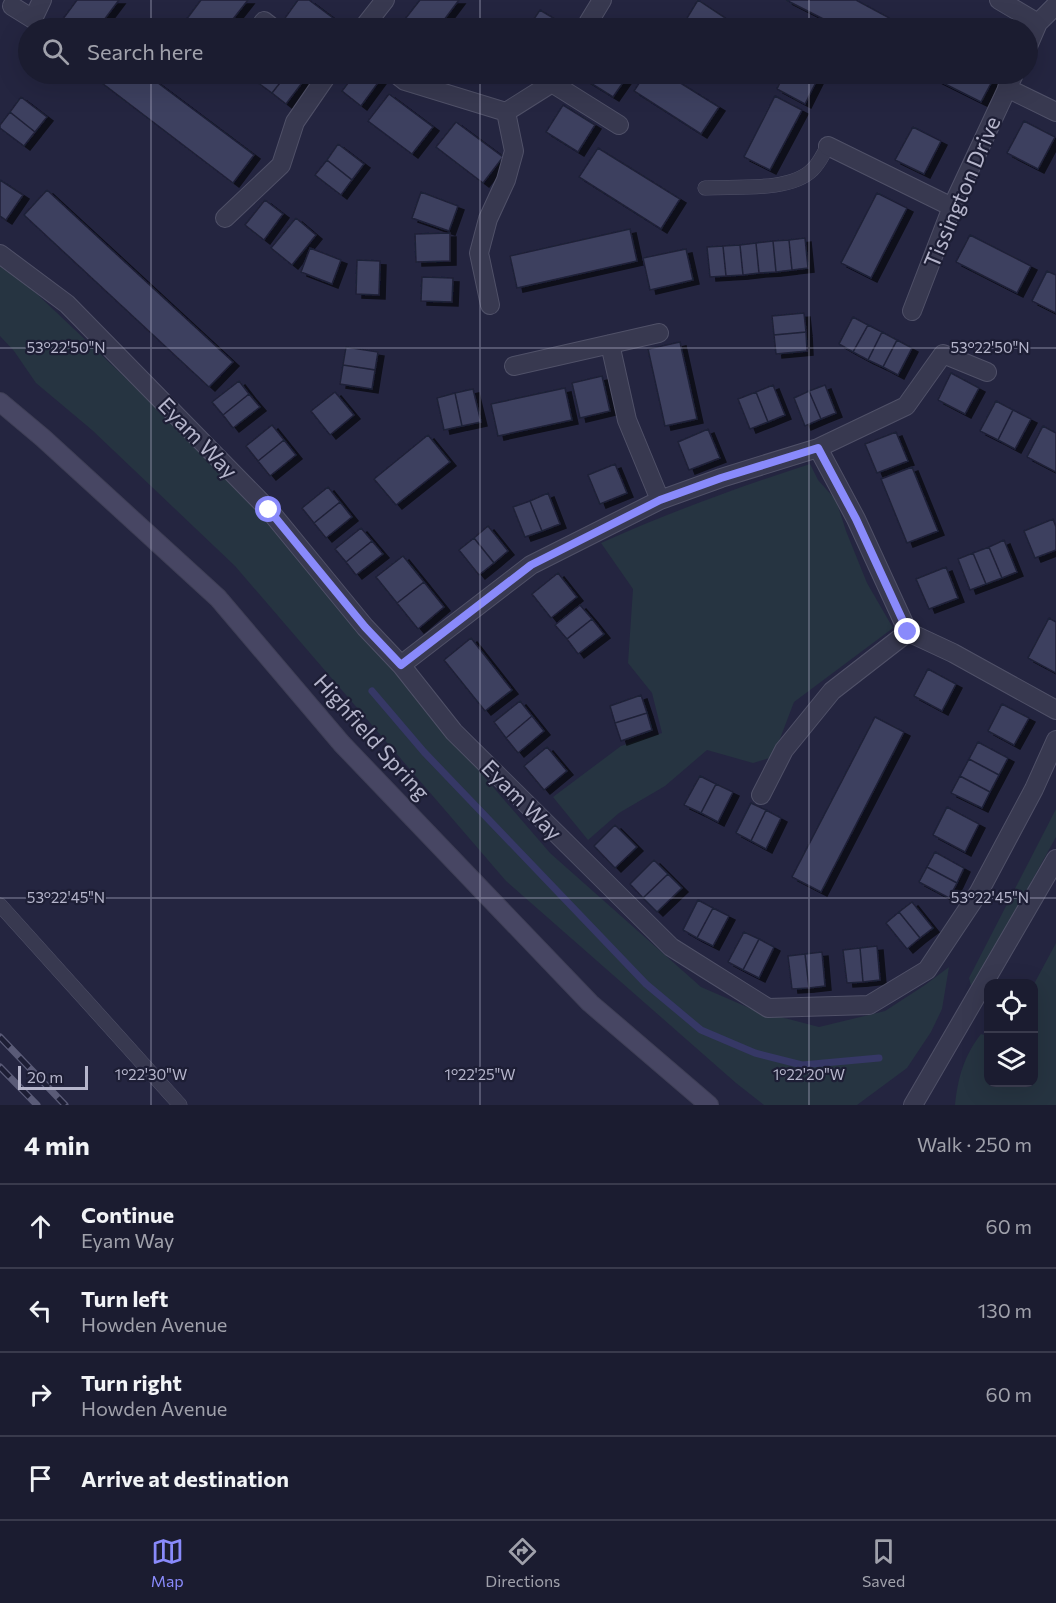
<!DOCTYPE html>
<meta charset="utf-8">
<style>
:root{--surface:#1b1c30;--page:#242538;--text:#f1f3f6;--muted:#a0a1ab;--line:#393a4c;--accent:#898afb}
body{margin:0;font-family:Commissioner,sans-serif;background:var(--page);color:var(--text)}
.controls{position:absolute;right:18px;bottom:18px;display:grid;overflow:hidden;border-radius:12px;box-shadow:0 6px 24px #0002}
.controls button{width:54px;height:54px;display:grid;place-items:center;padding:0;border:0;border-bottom:2px solid var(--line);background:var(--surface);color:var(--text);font:30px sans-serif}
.scale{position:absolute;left:18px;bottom:15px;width:70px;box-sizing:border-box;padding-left:6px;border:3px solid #b5b5cb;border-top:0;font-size:16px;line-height:21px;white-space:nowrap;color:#b5b5cb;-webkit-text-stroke:4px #1d1e35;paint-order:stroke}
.stop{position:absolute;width:18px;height:18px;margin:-14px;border:4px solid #898afb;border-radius:50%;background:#fff}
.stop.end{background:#898afb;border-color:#fff;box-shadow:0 2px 6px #0008}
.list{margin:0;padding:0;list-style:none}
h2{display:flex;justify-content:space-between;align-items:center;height:78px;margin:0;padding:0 24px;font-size:26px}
h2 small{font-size:20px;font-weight:400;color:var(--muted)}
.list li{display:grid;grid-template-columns:39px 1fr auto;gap:18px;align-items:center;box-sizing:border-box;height:84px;padding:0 24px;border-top:2px solid var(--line)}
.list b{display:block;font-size:22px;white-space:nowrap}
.list p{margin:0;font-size:20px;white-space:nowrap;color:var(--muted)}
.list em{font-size:20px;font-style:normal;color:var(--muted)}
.icon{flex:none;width:33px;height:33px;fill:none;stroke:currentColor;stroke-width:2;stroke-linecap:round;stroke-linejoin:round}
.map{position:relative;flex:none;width:1056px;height:1105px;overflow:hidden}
.search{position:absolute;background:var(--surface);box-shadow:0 6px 24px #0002;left:18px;right:18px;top:18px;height:66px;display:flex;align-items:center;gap:15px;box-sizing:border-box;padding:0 21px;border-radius:33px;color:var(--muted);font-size:22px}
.sheet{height:414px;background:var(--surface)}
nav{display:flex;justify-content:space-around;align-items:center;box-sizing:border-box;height:84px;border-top:2px solid var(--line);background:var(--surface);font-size:16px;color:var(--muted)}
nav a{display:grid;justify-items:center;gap:3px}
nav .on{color:var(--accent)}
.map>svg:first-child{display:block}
.green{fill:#263441}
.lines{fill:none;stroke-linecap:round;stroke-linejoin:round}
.stream{stroke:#363866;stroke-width:7}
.building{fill:#3e3f5e;stroke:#1f2037;stroke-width:1.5;filter:url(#shadow)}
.service-casing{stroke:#505168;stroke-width:15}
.minor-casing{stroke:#505168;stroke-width:20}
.secondary-casing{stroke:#3f3f56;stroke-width:20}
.service{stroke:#383950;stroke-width:14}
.minor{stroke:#383950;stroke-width:18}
.secondary{stroke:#474663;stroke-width:18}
.rail-casing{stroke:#5a5b77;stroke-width:7}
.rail{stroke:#1d1e35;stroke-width:4.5;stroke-dasharray:14;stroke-linecap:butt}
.route{stroke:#898afb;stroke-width:8}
.ticks{fill:none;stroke:#b5b5cb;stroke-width:1.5;stroke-opacity:0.45}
.labels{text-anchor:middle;stroke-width:4.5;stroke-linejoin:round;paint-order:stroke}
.street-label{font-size:22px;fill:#b5b5cb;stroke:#1d1e35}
.ticks-label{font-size:15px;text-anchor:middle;fill:#b5b5cb;stroke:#1d1e35;stroke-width:4.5;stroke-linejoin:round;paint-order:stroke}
</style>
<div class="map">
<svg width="1056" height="1105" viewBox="0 0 1056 1105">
<defs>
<filter id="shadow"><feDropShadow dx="6" dy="4" stdDeviation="0" flood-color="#0009"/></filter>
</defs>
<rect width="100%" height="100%" fill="#242540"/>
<path class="green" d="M0 259 187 436 284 535 367 636 417 699 550 853 701 987 754 1010 819 1027 885 1011 925 985 949 967 942 1009 931 1032 907 1068 857 1105H764L736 1083 506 881 235 566 92 430 36 383 14 351 0 336Z
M810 464 818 480 836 500 846 531 867 583 893 628 794 702 773 757 753 763 707 750 665 786 619 813 588 840 553 797 621 746 662 733 652 693 628 663 633 589 601 543C670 512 739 487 810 464Z
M1056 809V837L972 990 969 978Z
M1056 943V1105H955C958 1077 964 1056 981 1034L988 1036V1082H1034V984Z"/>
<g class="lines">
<path class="stream" d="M372 691 424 752 646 984 701 1030 755 1053 802 1065 879 1058"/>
</g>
<path class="building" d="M77 0H119L98 28H68L60 23Z
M201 0H248L226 28H180Z
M298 0H309L333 18 325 28H298L285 18Z
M420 0H459L438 28H398Z
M698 0 725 18 718 28H681Z
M786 0H856L895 21 891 28H841Z
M540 10 560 22 555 28H528Z
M109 74H146L254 155 233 183 102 83Z
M264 74H287L272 93 257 82Z
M287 74H298L305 79 286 104 272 93Z
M355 74H371L380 80 361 106 342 91Z
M584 74H629L613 97 581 77Z
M645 74H666L719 107 701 134 634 91Z
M784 74H820L805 104 777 89Z
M925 74H996L981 102Z
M389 94 433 127 412 154 368 121Z
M775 96 802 110 770 170 744 157Z
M21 97 47 117 35 132 10 112Z
M563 105 595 125 578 152 546 132Z
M10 112 35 132 24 146 0 128V125Z
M1024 121 1055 137 1038 169 1007 153Z
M456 122 503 157 483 183 436 147Z
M913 127 941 141 924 174 895 160Z
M338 144 364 164 352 180 327 160Z
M598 148 680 199 661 229 579 177Z
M327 160 352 180 341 195 315 175Z
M0 180 23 195 6 220 0 216Z
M47 190 233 362 209 387 24 215Z
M421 192 458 206 449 231 412 218Z
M877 193 907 208 871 278 841 263Z
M265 200 283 214 264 240 245 225Z
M296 218 316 235 292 265 271 248Z
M630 229 637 261 517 288 510 256Z
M450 233V261L416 262 415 234Z
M970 235 1031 266 1017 293 956 262Z
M805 238 808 268 792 270 789 240Z
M789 240 792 270 776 272 773 241Z
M773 241 776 272 759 273 756 243Z
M756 243 759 273 743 275 740 245Z
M740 245 743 275 726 276 723 246Z
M723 246 726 276 710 277 707 247Z
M310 248 341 260 332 284 301 272Z
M686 249 693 280 650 290 643 258Z
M357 260 380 261 379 295 356 294Z
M1047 271 1056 275V313L1032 301Z
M422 277 453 278 452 302 421 301Z
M804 313 806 332 774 335 772 316Z
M853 317 868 325 853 352 839 344Z
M868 325 882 332 868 360 853 352Z
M806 332 807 351 776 354 774 335Z
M882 332 897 340 883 367 868 360Z
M897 340 912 348 898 375 883 367Z
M680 342 697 419 665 426 648 349Z
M346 347 378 352 375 370 343 365Z
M343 365 375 370 372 389 340 384Z
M951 373 979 388 965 414 938 400Z
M602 376 610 411 580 418 572 383Z
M239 381 249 394 223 415 212 402Z
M773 385 785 415 768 422 756 392Z
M825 385 836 413 821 419 809 391Z
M565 388 572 420 498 436 491 404Z
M473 389 481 422 462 426 455 393Z
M809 391 821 419 805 426 794 398Z
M335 392 354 415 330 435 311 411Z
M756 392 768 422 750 429 738 399Z
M455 393 462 426 444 430 437 398Z
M249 394 260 407 233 428 223 415Z
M996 401 1013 410 998 440 980 431Z
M1013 410 1031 419 1015 449 998 440Z
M272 425 284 440 258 461 246 446Z
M1043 426 1056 433V472L1027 457Z
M708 429 720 458 689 470 678 442Z
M896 432 908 461 877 473 865 444Z
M428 435 450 462 396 505 374 479Z
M284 440 296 455 270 476 258 461Z
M615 464 627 493 600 504 588 475Z
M912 467 938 531 907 543 881 479Z
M328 487 340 502 314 523 302 508Z
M548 493 560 524 542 531 530 501Z
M530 501 542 531 525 537 513 507Z
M340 502 352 517 326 538 314 523Z
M1053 519 1056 527V550L1035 558 1024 531Z
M488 526 508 551 494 563 474 538Z
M361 528 372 541 346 562 335 549Z
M474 538 494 563 479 575 459 550Z
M1004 540 1017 572 1002 578 989 547Z
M372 541 383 554 356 575 346 562Z
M989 547 1002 578 986 584 973 553Z
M973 553 986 584 970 590 958 559Z
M403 556 424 582 397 603 376 577Z
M946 567 958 598 929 609 916 579Z
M558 573 577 597 551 618 532 594Z
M424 582 444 607 418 629 397 603Z
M580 605 592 619 567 639 555 625Z
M1049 618 1056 622V673L1028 658Z
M592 619 604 634 578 654 567 639Z
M471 638 512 690 485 711 444 660Z
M928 669 956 684 942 711 914 696Z
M641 695 647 713 615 723 610 706Z
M520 701 532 716 506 738 494 722Z
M1002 704 1029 718 1014 745 988 731Z
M647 713 652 730 621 741 615 723Z
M532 716 544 731 518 753 506 738Z
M875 717 904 732 821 892 792 877Z
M978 742 1008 758 999 775 969 759Z
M547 747 567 771 544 790 524 766Z
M969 759 999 775 990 792 960 776Z
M700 776 716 784 701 813 684 805Z
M960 776 990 792 982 808 951 793Z
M716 784 733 792 718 822 701 813Z
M751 803 766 810 751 841 736 833Z
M947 807 979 824 965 852 933 835Z
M766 810 781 818 766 849 751 841Z
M615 825 637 847 615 868 594 846Z
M935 852 964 868 957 883 927 867Z
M654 860 668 874 643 898 630 884Z
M927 867 957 883 949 898 919 882Z
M668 874 682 888 657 912 643 898Z
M698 900 713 908 697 938 683 930Z
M912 902 933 928 920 938 899 912Z
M713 908 729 916 713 946 697 938Z
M899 912 920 938 907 949 886 923Z
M744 932 759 939 743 970 728 962Z
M759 939 774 947 759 978 743 970Z
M877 946 880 980 863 982 860 948Z
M860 948 863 982 847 983 843 950Z
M822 952 825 986 809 988 805 954Z
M805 954 809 988 792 989 788 956Z"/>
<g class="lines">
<defs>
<path id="service" d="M705 188C735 186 790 192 812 170 819 164 823 154 828 146
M0 905 180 1105"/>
<path id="minor" d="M999 0 1038 23
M12 6 33 19 42 0
M259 28 264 21 273 28
M363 28 385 0
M585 28 602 0
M1028 46 1038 23 1056 5
M396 74 405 81 506 112 552 83 558 74
M552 83 619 125
M1007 88 1056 112
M828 146 952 207
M225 218 281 165 295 122 328 74
M0 254 67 304 269 510 365 627 401 665 454 732 671 947 768 1008 869 1005 927 970 979 892 1034 789 1056 740
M490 305 479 253 488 219 506 180 514 151 506 112
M912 311 952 207 1014 74
M610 344 627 420 660 500
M514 366 659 333
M818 448 906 406 943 354 987 372
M401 665 531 565 660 500 721 478 818 448 856 519 908 632 953 653 1056 710
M761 795 784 750 832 691 908 632
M913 1105 1056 859"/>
<path id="secondary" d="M0 402 43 438 218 598 342 744 590 1003 709 1105"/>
</defs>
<use href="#service" class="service-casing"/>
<use href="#minor" class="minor-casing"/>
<use href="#secondary" class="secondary-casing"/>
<use href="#service" class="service"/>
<use href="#minor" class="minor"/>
<use href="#secondary" class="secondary"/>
<defs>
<path id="rail" d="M0 1037 65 1105
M0 1067 37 1105"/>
</defs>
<use href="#rail" class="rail-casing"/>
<use href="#rail" class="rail"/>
</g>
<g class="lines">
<path class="route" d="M269 510 365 627 401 665 531 565 660 500 721 478 818 448 856 519 908 632"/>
</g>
<path class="ticks" d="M151 0V28M480 0V28M809 0V28M151 74V1105M480 74V1105M809 74V1105M0 348H1056M0 898H1056"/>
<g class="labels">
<g class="street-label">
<text transform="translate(962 192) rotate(-67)" y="8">Tissington Drive</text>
<text transform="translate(198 438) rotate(46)" y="8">Eyam Way</text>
<text transform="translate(372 737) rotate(48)" y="8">Highfield Spring</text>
<text transform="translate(522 800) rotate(45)" y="8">Eyam Way</text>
</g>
</g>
<g class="ticks-label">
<text x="66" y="353">53°22'50"N</text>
<text x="990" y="353">53°22'50"N</text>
<text x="66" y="903">53°22'45"N</text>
<text x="990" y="903">53°22'45"N</text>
<text x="151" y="1080">1°22'30"W</text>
<text x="480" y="1080">1°22'25"W</text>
<text x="809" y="1080">1°22'20"W</text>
</g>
</svg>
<div class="controls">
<button><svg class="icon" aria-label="locate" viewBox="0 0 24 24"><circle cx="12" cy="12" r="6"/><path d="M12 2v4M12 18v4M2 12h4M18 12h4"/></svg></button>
<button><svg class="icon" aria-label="layers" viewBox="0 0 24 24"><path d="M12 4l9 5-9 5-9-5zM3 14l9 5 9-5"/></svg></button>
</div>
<div class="scale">20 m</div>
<div class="stop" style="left:269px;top:510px"></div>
<div class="stop end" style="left:908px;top:632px"></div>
<div class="search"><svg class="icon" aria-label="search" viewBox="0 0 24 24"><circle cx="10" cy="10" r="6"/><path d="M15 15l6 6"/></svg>Search here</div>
</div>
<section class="sheet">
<h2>4 min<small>Walk · 250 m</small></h2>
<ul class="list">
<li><svg class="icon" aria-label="ahead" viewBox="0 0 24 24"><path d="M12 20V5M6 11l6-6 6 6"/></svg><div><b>Continue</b><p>Eyam Way</p></div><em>60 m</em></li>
<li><svg class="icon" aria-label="left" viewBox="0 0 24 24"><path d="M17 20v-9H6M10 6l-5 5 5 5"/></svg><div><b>Turn left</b><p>Howden Avenue</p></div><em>130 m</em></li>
<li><svg class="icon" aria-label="right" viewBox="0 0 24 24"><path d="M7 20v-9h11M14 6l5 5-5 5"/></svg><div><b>Turn right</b><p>Howden Avenue</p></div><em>60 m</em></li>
<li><svg class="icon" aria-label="arrive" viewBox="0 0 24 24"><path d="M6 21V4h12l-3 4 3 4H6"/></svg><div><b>Arrive at destination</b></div></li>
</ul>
</section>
<nav>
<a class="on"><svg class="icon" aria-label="map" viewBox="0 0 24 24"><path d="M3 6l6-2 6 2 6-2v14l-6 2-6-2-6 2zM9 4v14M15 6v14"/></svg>Map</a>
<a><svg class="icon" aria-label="directions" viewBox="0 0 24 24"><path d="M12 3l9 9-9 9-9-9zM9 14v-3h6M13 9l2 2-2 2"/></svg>Directions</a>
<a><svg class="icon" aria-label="saved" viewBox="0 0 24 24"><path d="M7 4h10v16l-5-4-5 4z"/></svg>Saved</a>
</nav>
